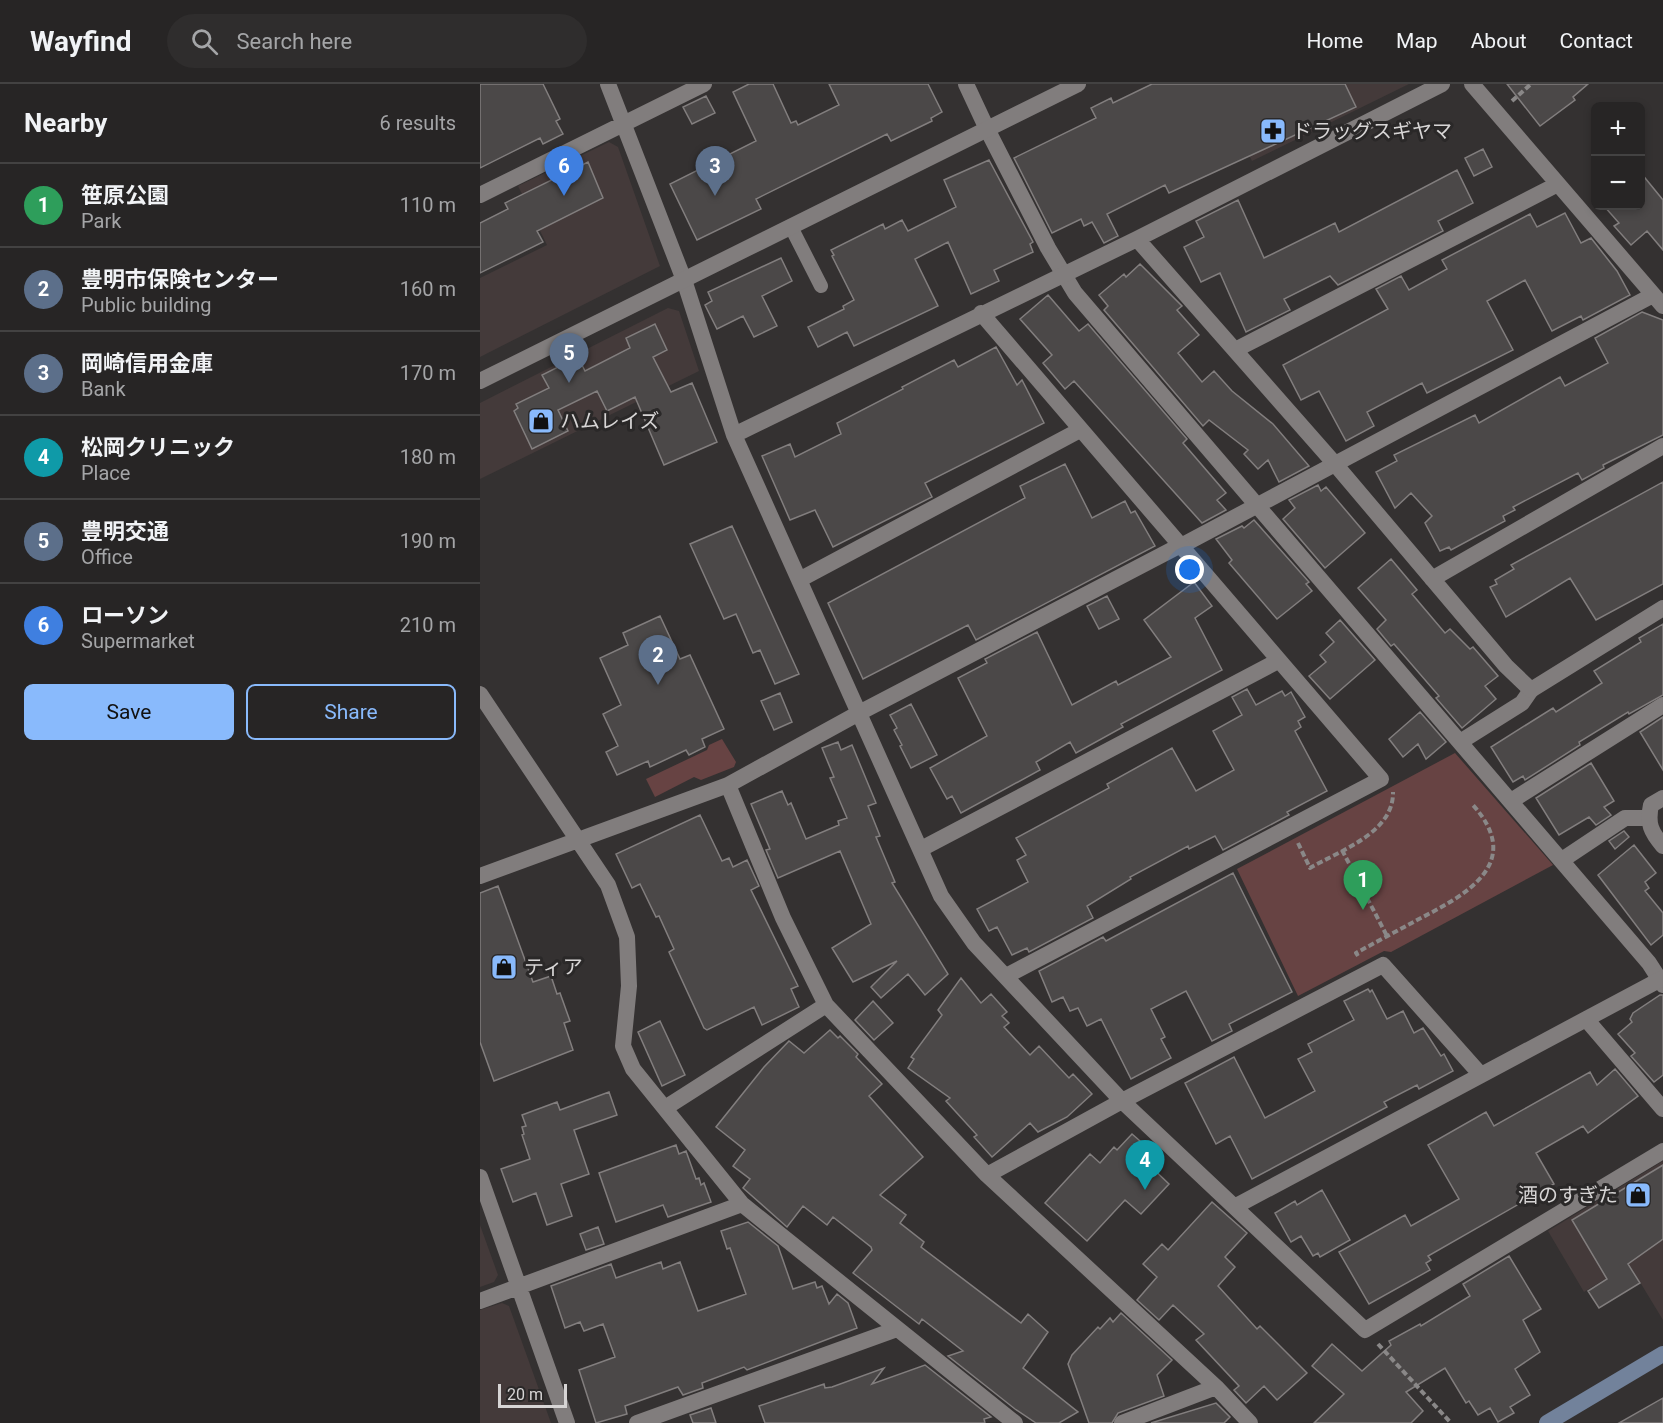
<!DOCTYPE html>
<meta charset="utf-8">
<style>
:root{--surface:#272525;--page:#2f2d2d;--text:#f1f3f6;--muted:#a4a5a7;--line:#434242;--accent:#89bafc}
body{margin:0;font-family:Roboto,"Noto Sans JP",sans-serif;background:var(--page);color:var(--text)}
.controls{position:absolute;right:18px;top:18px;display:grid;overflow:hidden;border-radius:9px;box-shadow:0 3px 9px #0003}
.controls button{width:54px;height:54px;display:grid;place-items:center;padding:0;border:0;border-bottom:2px solid var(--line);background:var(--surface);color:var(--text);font:30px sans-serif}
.scale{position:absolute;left:18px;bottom:15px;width:69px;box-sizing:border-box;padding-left:6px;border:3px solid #d7d5d5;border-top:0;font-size:16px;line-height:21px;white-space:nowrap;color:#d7d5d5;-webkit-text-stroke:4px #2a2828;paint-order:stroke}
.you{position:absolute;left:710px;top:486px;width:21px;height:21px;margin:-15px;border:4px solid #fff;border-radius:50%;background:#1a73e8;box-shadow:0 0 0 9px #1a73e833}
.badge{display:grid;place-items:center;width:39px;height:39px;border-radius:50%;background:var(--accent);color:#fff;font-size:20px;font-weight:700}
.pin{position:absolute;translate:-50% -50px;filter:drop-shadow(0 2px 3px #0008)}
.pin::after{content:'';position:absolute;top:32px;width:21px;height:18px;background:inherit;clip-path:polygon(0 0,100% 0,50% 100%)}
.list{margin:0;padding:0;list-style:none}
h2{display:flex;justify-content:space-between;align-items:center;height:78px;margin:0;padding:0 24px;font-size:26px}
h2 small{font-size:20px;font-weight:400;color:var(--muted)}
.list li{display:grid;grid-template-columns:39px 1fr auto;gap:18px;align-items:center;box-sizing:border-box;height:84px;padding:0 24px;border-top:2px solid var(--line)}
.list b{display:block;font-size:22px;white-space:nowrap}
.list p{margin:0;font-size:20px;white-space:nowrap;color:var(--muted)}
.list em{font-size:20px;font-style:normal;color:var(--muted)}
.actions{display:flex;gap:12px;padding:18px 24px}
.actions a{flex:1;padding:14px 0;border:2px solid var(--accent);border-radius:9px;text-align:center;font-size:21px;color:var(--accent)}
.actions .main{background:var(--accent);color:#111}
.icon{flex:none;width:33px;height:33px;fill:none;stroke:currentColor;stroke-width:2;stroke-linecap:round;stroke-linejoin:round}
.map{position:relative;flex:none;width:1183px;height:1339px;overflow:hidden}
header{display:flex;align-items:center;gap:36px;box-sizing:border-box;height:84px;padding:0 30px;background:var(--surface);border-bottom:2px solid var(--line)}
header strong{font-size:28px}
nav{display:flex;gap:33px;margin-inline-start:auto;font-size:21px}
.search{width:420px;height:54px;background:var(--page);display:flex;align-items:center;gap:15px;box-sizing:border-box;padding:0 21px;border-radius:33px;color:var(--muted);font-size:22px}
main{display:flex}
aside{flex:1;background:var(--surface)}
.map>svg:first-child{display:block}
.built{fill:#443a3a}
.green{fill:#674343}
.building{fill:#4b4848;stroke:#827e7e;stroke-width:1.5}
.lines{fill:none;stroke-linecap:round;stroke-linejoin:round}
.path{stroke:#8a8888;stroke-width:4;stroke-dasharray:6 3;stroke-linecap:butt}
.service{stroke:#817d7d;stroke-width:14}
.pedestrian{stroke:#817d7d;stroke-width:16}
.minor{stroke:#817d7d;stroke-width:16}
.tertiary{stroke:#817d7d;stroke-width:16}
.secondary{stroke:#72829b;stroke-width:16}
.labels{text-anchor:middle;stroke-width:6;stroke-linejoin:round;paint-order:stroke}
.poi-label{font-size:20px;fill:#d7d5d5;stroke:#2a2828;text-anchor:start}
</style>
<header>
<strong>Wayfind</strong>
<div class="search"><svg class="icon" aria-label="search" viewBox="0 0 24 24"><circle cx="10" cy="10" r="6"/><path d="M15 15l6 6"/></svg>Search here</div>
<nav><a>Home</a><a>Map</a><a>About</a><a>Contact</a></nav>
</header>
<main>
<aside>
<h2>Nearby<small>6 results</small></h2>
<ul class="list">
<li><span class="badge" style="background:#2e9e5b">1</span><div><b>笹原公園</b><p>Park</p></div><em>110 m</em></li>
<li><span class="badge" style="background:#5c6f8a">2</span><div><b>豊明市保険センター</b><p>Public building</p></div><em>160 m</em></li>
<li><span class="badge" style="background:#5c6f8a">3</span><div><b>岡崎信用金庫</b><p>Bank</p></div><em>170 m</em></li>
<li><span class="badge" style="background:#0f9aa8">4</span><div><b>松岡クリニック</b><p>Place</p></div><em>180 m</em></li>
<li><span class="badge" style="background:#5c6f8a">5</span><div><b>豊明交通</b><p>Office</p></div><em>190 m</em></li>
<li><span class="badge" style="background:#3f7fe0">6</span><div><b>ローソン</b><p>Supermarket</p></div><em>210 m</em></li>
</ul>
<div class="actions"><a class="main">Save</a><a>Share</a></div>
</aside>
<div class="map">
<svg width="1183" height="1339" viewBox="0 0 1183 1339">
<rect width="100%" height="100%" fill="#343131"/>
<path class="built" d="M759 0H929L772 77 750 32Z
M129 58 138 63 180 182 0 273V194L67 161 38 102Z
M188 224 199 227 219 287 0 395V319Z
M1183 1077V1236L1149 1180 1104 1208 1068 1147Z
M0 1141 18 1191 14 1198 0 1203Z
M22 1219 29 1222 71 1339H0V1226Z"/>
<path class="green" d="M242 655 256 678 254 683 221 696 214 693 175 713 166 695 227 666 229 661Z
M975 669 1073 781 911 868 904 867 818 912 757 785Z"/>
<path class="building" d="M0 0H63L80 35 76 37 83 50 63 60 60 54 0 84Z
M269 0H293L311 39 316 37 318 41 359 21 349 0H448L462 28 451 34 452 37 411 57 407 50 276 115 281 125 217 156 190 100 276 57 253 8Z
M672 0H865L876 23 689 109 685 101 627 130 638 152 624 159 612 138 604 142 601 135 572 149 534 74 616 34 611 24 631 14 633 19Z
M1027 0H1108L1093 13 1095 16 1060 42Z
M226 12 235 29 212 40 203 23Z
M1003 65 1012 83 994 92 985 74Z
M509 76 553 158 550 160 553 168 514 186 519 197 491 210 468 158 435 175 458 222 374 262 367 248 338 263 328 243 364 225 363 222 374 216 352 172 354 171 351 166 403 140 405 145 422 136 428 147 476 123 464 96Z
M108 78 123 114 57 147 63 158 0 189V139L28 125 25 119Z
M977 86 993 119 958 137 963 147 858 201 850 192 804 215 810 226 766 248 740 189 721 198 704 163 724 153 716 137 758 116 784 174 855 139 859 148Z
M1161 89 1183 116V166L1167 147 1151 161 1134 142 1139 139 1124 122H1161Z
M1085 129 1101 159 1111 154 1137 187 1150 211 1103 236 1101 232 1072 247 1045 196 1007 217 1033 266 947 309 942 299 887 328 894 342 866 357 839 307 821 316 803 281 908 225 896 205 921 192 929 206 967 185 962 176 1050 130 1057 143Z
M301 174 312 197 282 212 297 242 274 253 263 232 237 245 225 221 232 217 228 208Z
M660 180 702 222 697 226 719 251 698 269 722 298 734 287 752 307 793 340 829 382 799 398 788 376 778 385 764 370 768 366 729 336 723 342 624 226 628 222 619 211 644 190 646 193Z
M568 211 599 247 608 240 707 355 703 359 746 409 737 416 746 426 722 439 594 297 585 305 563 279 572 271 540 235Z
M1162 228 1183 236V351L1123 381 1124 384 1102 396 1098 389 1033 423 1035 426 1023 432 1025 437 971 466 969 463 960 467 945 439 952 432 931 409 915 424 896 388 917 377 914 371 995 331 999 339 1080 293 1085 302 1128 279 1115 254Z
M175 240 187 266 173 273 191 308 212 299 237 358 184 381 155 313 127 327 117 307 78 326 88 347 52 365 34 327 38 324 36 320 69 304 62 291 98 273 105 287 150 264 146 254Z
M516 263 537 301 542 296 564 339 445 399 452 413 353 463 335 426 310 436 282 372 310 360 315 373 361 350 357 339 423 305 422 303 474 276 478 283Z
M585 380 612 434 645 417 651 429 655 427 675 462 496 556 488 541 383 595 348 519 545 414 540 402Z
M1183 398V500L1116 536 1090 494 1026 533 1010 503 1017 500 1015 496 1034 485 1031 481Z
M838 401 841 407 846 403 885 449 845 484 803 435 815 424 809 416Z
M774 436 829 498 826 500 832 507 797 535 749 479 752 476 736 455 762 442 764 444Z
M252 442 319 590 295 600 280 566 273 569 256 530 244 535 210 460Z
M911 475 937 506 932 510 965 549 970 545 990 565 993 563 1018 592 1005 602 1016 615 982 644 956 614 959 612 914 560 911 562 897 545 906 536 878 504Z
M714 498 732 522 715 534 742 586 641 640 643 643 596 669 590 658 556 678 560 686 481 729 472 712 467 715 450 684 507 652 478 594 507 579 505 575 557 548 592 621 636 597 638 601 691 573 664 536Z
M627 512 639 535 619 545 607 522Z
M180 532 200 575 210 571 244 645 222 655 225 663 209 671 206 666 170 683 168 677 137 691 126 668 138 662 123 630 141 621 120 574 148 561 143 549Z
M860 536 895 576 850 615 829 592 846 578 840 571 854 558 846 549Z
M1183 540V611L1149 630 1148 628 1099 658 1100 661 1045 696 1043 692 1033 698 1011 663 1073 624 1076 628 1122 599 1114 587 1161 558 1159 554Z
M767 605 776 621 802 607 805 612 811 608 825 633 818 637 821 643 815 647 847 707 807 728 809 731 743 766 735 752 709 765 708 762 650 793 651 795 607 822 613 834 549 868 547 864 532 871 517 843 509 847 497 825 548 798 537 776 546 771 536 754 629 704 627 700 692 664 716 707 754 686 733 647 762 631 752 613Z
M300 609 312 638 294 646 281 617Z
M431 620 457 671 431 684 420 662 422 661 414 646 417 644 410 631Z
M940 628 966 658 946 675 938 660 923 673 909 655Z
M1183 633V686L1160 648Z
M358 658 361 666 372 661 396 719 388 722 400 752 396 753 415 798 412 799 468 890 445 911 428 890 401 914 391 903 417 877 373 898 352 864 391 840 360 767 298 794 286 766 290 765 271 720 302 707 308 721 311 719 326 755 359 741 358 737 367 734 350 694 354 693 342 664Z
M1111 679 1134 717 1124 723 1131 731 1116 741 1109 733 1079 751 1056 714Z
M220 731 242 777 249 774 253 783 267 776 279 802 271 806 318 902 311 905 319 923 282 941 274 923 227 946 224 944 189 868 194 865 179 832 176 833 160 800 152 804 136 770Z
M1144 747 1149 753 1135 765 1129 757Z
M1154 761 1176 789 1165 798 1169 804 1165 807 1183 829V851L1171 861 1118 791Z
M753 789 812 908 749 940 752 947 732 957 706 907 671 925 685 953 681 955 691 974 651 995 621 935 607 942 598 924 590 927 583 913 572 918 559 887 623 853 626 857Z
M18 802 53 898 71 892 77 910 80 909 90 937 84 939 93 966 14 997 0 958V809Z
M481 894 501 919 511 910 527 928 522 932 529 939 524 943 550 971 559 962 589 994 593 990 612 1010 587 1033 558 1048 550 1039 512 1073 494 1053 497 1051 466 1017 470 1014 428 984 434 975 431 973 462 931 458 926Z
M888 905 890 908 892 906 907 935 923 927 934 949 943 944 961 972 964 970 973 987 939 1005 937 1001 904 1018 907 1023 772 1095 750 1052 736 1060 705 999 754 973 785 1034 835 1007 818 975 832 968 828 960 874 936 864 917Z
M1180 911H1183V991L1174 998 1151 972 1155 969 1138 950 1152 938 1150 935 1153 929Z
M393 917 413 939 394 956 375 936Z
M180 937 205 991 182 1002 158 948Z
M350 946 358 954 360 952 378 970 376 973 402 1000 389 1012 443 1073 400 1111 426 1131 420 1139 444 1158 441 1163 541 1239 548 1230 568 1248 543 1284 598 1328 579 1339H556L535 1325 468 1272 483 1267 442 1235 439 1240 373 1189 392 1166 391 1163 353 1133 347 1141 323 1122 307 1143 263 1104 270 1095 253 1082 265 1066 236 1043 284 983 309 957 324 969Z
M1135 985 1158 1012 1108 1049 1103 1042 1056 1069 1074 1100 948 1172 951 1176 946 1179 950 1186 889 1220 859 1168 925 1131 931 1142 979 1115 948 1061 1006 1028 1014 1042 1110 988 1117 1001Z
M129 1008 137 1031 94 1046 109 1090 81 1100 92 1132 67 1141 56 1109 33 1118 21 1085 50 1075 42 1051 44 1050 42 1043 46 1042 42 1031 77 1018 80 1026Z
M652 1050 675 1070 667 1079 689 1100 661 1130 645 1116 607 1157 565 1119 610 1070 620 1079 634 1063 637 1066Z
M196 1061 199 1070 206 1067 216 1095 219 1094 221 1101 224 1099 231 1118 188 1133 183 1121 136 1138 119 1089Z
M1183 1081V1155L1148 1180 1160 1199 1119 1224 1108 1207 1127 1195 1092 1136Z
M842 1106 870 1156 840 1173 838 1169 833 1172 821 1152 811 1158 795 1129 815 1117 817 1121Z
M732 1118 767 1149 745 1173 755 1183 738 1202 777 1245 780 1242 827 1289 797 1316 784 1302 766 1319 754 1306 759 1302 716 1256 724 1250 693 1221 679 1236 657 1216 677 1193 663 1180 682 1160 688 1166Z
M268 1138 298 1162 313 1205 335 1198 337 1204 342 1202 349 1220 357 1210 368 1219 377 1244 267 1286 264 1283 222 1299 223 1304 203 1311 198 1303 145 1322 147 1330 116 1339 99 1286 135 1273 123 1240 104 1247 100 1238 85 1244 71 1202 131 1180 136 1194 181 1178 183 1185 200 1178 218 1227 266 1210 250 1164 247 1165 241 1147Z
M118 1143 124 1160 106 1166 100 1150Z
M1029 1172 1061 1225 1043 1236 1060 1268 1035 1285 1050 1311 1030 1323 1034 1329 1018 1338 1010 1324 998 1331 989 1317 986 1319 965 1284 926 1308 943 1327 931 1339H834L864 1310 832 1282 852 1260 882 1287 911 1261 909 1257 940 1240 941 1242 990 1212 983 1200Z
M641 1229 692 1276 677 1291 684 1312 638 1329 632 1339H609L588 1280 592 1271 618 1243 620 1245 630 1234 633 1238Z
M445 1281 511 1333 504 1335 505 1339H285L279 1322 344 1300 345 1304 352 1303 404 1284 392 1300Z
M1183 1314V1339H1139Z
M736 1319 750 1333 744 1339H671Z
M231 1324 236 1339H213L210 1331Z"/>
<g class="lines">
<path class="path" d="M1032 17 1051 0
M818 759 830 784C859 767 914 749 913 708
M862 766 907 852
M878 872 876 869C896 858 917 847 937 836 986 811 1046 779 992 720
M898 1260 971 1339"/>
<path class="service" d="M311 143 341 202"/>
<path class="pedestrian" d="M507 45 568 164 595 209 1169 879 1183 901
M699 463 855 380
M980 658 1042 619 1051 606
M1031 717 1183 621
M1082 776 1145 734H1168"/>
<path class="minor" d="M128 0 204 196 254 351 461 812 494 859 642 1017 885 1246 1183 1067
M486 0 507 45
M992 0 1183 222
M0 111 224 0
M657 155 855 380 1026 582 1051 606 1183 524
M501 229 901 695 526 892
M755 266 1078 100
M254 351 657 155 962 0
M855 380 1173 211
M952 495 1183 362
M319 496 600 346
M0 610 128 801 147 853 149 902 143 962 153 985 262 1120 535 1339
M248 701 303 834 346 921 507 1091 736 1303 770 1339
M1183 714 1171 721C1167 740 1171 748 1183 762
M441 765 798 577
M0 792 248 701 379 629 699 462
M1106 935 1183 1025
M185 1024 346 921
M507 1091 642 1017 903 881 1001 991
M0 1093 87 1339
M756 1122 1183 894
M0 1217 262 1120
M157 1339 417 1245
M642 1339 736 1303"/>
<path class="tertiary" d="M0 297 598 0"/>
<path class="secondary" d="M1067 1339 1183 1270"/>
</g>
<defs>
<symbol id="pharmacy-square" viewBox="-11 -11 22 22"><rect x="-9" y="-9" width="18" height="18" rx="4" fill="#89bafc" stroke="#2a2828"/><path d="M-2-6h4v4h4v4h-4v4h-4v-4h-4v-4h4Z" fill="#111"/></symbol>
<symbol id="shop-square" viewBox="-11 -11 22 22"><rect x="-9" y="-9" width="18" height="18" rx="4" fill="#89bafc" stroke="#2a2828"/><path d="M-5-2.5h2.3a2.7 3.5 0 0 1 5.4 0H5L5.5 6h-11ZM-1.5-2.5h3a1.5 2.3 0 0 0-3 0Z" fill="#111"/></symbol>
</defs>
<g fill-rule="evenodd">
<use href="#pharmacy-square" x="778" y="32" width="30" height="30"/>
<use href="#shop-square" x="46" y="322" width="30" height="30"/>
<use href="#shop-square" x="9" y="868" width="30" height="30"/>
<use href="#shop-square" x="1143" y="1096" width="30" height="30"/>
</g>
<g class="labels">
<g class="poi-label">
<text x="812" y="54">ドラッグスギヤマ</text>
<text x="80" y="344">ハムレイズ</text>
<text x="44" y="890">ティア</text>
<text x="1138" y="1118" text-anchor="end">酒のすぎた</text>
</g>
</g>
</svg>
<div class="controls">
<button>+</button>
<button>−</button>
</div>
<div class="scale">20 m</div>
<div class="you"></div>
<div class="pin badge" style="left:883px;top:826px;background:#2e9e5b">1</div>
<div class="pin badge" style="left:178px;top:601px;background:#5c6f8a">2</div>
<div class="pin badge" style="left:235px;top:112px;background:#5c6f8a">3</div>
<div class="pin badge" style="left:665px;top:1106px;background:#0f9aa8">4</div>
<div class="pin badge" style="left:89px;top:299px;background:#5c6f8a">5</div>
<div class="pin badge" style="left:84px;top:112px;background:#3f7fe0">6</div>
</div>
</main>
